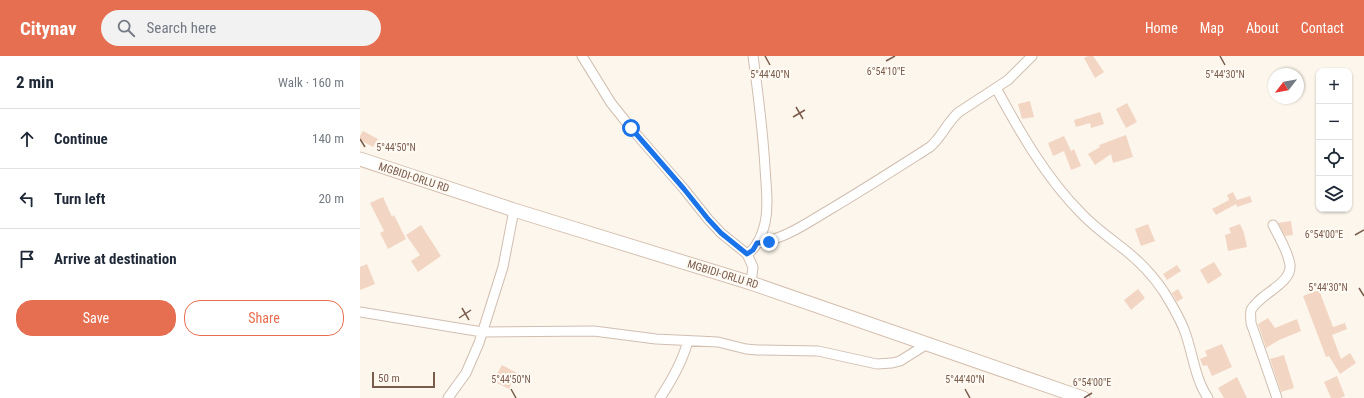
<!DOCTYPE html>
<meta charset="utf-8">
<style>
:root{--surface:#fff;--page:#f2f2f3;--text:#1f2937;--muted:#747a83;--line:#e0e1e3;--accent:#e76f51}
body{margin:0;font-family:"Roboto Condensed",sans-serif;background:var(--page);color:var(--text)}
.controls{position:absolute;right:12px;top:12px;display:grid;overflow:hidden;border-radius:8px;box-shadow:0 1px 3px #0004}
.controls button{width:36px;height:36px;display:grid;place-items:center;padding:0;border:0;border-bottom:1px solid var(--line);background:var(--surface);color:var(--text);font:20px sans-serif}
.compass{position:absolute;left:908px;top:12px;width:36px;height:36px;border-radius:50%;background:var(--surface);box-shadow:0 1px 3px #0004;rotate:239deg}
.scale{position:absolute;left:12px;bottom:10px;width:63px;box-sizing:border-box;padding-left:4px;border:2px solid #7a5c4d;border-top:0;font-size:11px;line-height:14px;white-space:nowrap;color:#7a5c4d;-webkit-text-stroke:3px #fffaf3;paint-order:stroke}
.stop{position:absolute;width:12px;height:12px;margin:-9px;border:3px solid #1a73e8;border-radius:50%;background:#fff}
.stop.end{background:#1a73e8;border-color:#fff;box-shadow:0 1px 4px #0008}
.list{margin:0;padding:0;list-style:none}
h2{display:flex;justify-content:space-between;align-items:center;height:52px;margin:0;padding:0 16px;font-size:17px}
h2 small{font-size:13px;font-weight:400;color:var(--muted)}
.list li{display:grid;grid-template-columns:26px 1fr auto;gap:12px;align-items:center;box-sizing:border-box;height:60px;padding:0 16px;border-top:1px solid var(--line)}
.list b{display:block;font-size:15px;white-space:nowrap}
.list em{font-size:13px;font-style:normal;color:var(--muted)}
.actions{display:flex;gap:8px;padding:12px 16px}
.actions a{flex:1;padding:9px 0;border:1px solid var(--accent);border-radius:16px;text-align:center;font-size:14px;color:var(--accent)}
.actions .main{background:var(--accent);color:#fff}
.icon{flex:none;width:22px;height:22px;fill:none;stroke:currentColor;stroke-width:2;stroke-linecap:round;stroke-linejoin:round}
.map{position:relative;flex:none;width:1004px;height:342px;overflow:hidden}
header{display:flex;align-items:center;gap:24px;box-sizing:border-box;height:56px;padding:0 20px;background:var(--accent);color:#fff}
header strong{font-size:19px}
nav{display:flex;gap:22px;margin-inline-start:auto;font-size:14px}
.search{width:280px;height:36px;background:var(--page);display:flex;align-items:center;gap:10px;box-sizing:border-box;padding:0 14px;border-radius:22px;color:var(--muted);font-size:15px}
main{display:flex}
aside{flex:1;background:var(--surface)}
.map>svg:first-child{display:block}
.building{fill:#f3d5c3}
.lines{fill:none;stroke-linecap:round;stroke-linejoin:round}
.minor-casing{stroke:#d1beb0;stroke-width:11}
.secondary-casing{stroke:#d6c0b0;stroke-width:15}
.minor{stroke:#fff;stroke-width:9}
.secondary{stroke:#fff;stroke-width:13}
.route{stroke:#1a73e8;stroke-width:5}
.ticks{fill:none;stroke:#7a5c4d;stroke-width:1.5}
.labels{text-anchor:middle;stroke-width:4;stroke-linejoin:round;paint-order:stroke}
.street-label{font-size:11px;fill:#7a5c4d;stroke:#fffaf3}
.ticks-label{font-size:10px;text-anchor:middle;fill:#7a5c4d;stroke:#fffaf3;stroke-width:4;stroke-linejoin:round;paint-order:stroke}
</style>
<header>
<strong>Citynav</strong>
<div class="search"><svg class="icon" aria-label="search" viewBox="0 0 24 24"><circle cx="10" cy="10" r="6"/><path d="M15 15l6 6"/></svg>Search here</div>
<nav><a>Home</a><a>Map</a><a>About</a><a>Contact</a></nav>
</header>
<main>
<aside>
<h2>2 min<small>Walk · 160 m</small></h2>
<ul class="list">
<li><svg class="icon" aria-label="ahead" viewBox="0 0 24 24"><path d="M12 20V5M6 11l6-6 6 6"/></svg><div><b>Continue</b></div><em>140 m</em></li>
<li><svg class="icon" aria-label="left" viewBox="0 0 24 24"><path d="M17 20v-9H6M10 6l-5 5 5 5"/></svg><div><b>Turn left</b></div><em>20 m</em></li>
<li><svg class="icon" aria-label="arrive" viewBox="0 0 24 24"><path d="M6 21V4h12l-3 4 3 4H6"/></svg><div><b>Arrive at destination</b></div></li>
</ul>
<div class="actions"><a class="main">Save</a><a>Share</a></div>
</aside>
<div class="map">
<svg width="1004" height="342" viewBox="0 0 1004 342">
<rect width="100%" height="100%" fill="#fdf6ec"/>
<path class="building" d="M728 0H733L744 16 735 22 724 2Z
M670 45 674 61 662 63 658 48Z
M767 47 777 66 766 72 756 53Z
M740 56 744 68 731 72 730 67 716 71 714 64Z
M3 75 18 83 13 91 0 84V80Z
M766 79 773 101 753 107 751 98 735 109 728 98 740 91 739 89Z
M704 80 711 95 714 93 721 110 711 114 704 95 693 100 688 87Z
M873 136 877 144 890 140 892 146 877 151 876 148 856 159 852 153 869 144 867 139Z
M23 141 32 161 34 159 46 183 28 193 20 177 24 175 10 147Z
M931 165 933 179 925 180 918 167Z
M788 168 795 185 781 190 775 173Z
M880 168 884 177 887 191 868 195 865 179 871 177 869 172Z
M61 169 81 200 58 216 51 205 60 199 46 179Z
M854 206 862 219 848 228 840 214Z
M7 208 15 228 0 234V211Z
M817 209 821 215 807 224 803 218Z
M778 233 785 242 771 254 764 244Z
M818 233 823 242 817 246 812 237Z
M959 234 973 271 985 267 987 273 972 279 981 303 990 297 996 307 980 318 969 300 966 301 943 240Z
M908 262 915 272 937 263 941 275 919 284 906 292 898 268Z
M862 288 872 311 852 320 847 309 843 310 840 303 847 300 845 295Z
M924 299 934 332 921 336 910 303Z
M142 309 157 317 149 333 133 325Z
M977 320 985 340 980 342H971L964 326Z
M877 321 887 342H864L858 332Z"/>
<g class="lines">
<defs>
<path id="minor" d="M222 0 251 47 271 72 324 133 348 163 361 177 387 198 393 211 391 227
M636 32C660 76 686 122 721 157 734 171 750 182 765 194 779 205 794 221 804 236 812 249 820 262 825 276 833 298 835 323 848 342
M913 169C919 181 928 195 930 209 932 228 899 238 891 254 890 258 891 263 891 267L917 342
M397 187C423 184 447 167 469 154 503 134 537 112 570 91 582 81 587 66 599 56L648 24 672 0
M387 198C397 192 402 179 405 167 409 149 406 130 405 112 403 75 398 37 393 0
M0 256 122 276 234 275 296 283 358 286 386 293 397 294 458 295 517 308 532 307 540 305 567 288
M88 342 106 317 119 287 143 211 154 154
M300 342C312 324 322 307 328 285"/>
<path id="secondary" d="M0 103 154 154 391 227 723 342"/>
</defs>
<use href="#minor" class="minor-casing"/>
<use href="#secondary" class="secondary-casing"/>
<use href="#minor" class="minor"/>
<use href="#secondary" class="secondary"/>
</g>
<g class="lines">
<path class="route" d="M271 72 324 133 348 163 361 177 387 198 393 194 397 187 409 186"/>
</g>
<path class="ticks" d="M405 0 410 9M860 0 865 9M526 5 535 0M436 51 443 63M433 61 445 54M0 83 5 91M995 179 1004 174M999 232 1004 240M102 252 109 264M99 262 111 254M151 333 156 342M605 333 610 342M724 342 732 337"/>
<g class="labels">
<g class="street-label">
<text transform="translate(54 121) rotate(18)" y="4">MGBIDI-ORLU RD</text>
<text transform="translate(363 218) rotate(17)" y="4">MGBIDI-ORLU RD</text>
</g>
</g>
<g class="ticks-label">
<text x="526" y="19">6°54'10"E</text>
<text x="410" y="22">5°44'40"N</text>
<text x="865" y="22">5°44'30"N</text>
<text x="36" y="95">5°44'50"N</text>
<text x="964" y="182">6°54'00"E</text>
<text x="968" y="235">5°44'30"N</text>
<text x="151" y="327">5°44'50"N</text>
<text x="605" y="327">5°44'40"N</text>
<text x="732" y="330">6°54'00"E</text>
</g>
</svg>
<div class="controls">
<button>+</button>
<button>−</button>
<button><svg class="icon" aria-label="locate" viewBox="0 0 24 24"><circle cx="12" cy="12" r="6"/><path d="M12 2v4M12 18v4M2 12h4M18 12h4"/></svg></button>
<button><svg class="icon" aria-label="layers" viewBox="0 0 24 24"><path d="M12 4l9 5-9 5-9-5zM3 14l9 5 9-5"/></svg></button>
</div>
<svg class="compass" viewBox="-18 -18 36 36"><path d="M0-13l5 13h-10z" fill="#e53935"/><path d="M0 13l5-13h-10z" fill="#747a83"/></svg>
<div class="scale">50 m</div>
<div class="stop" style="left:271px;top:72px"></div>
<div class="stop end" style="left:409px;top:186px"></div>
</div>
</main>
